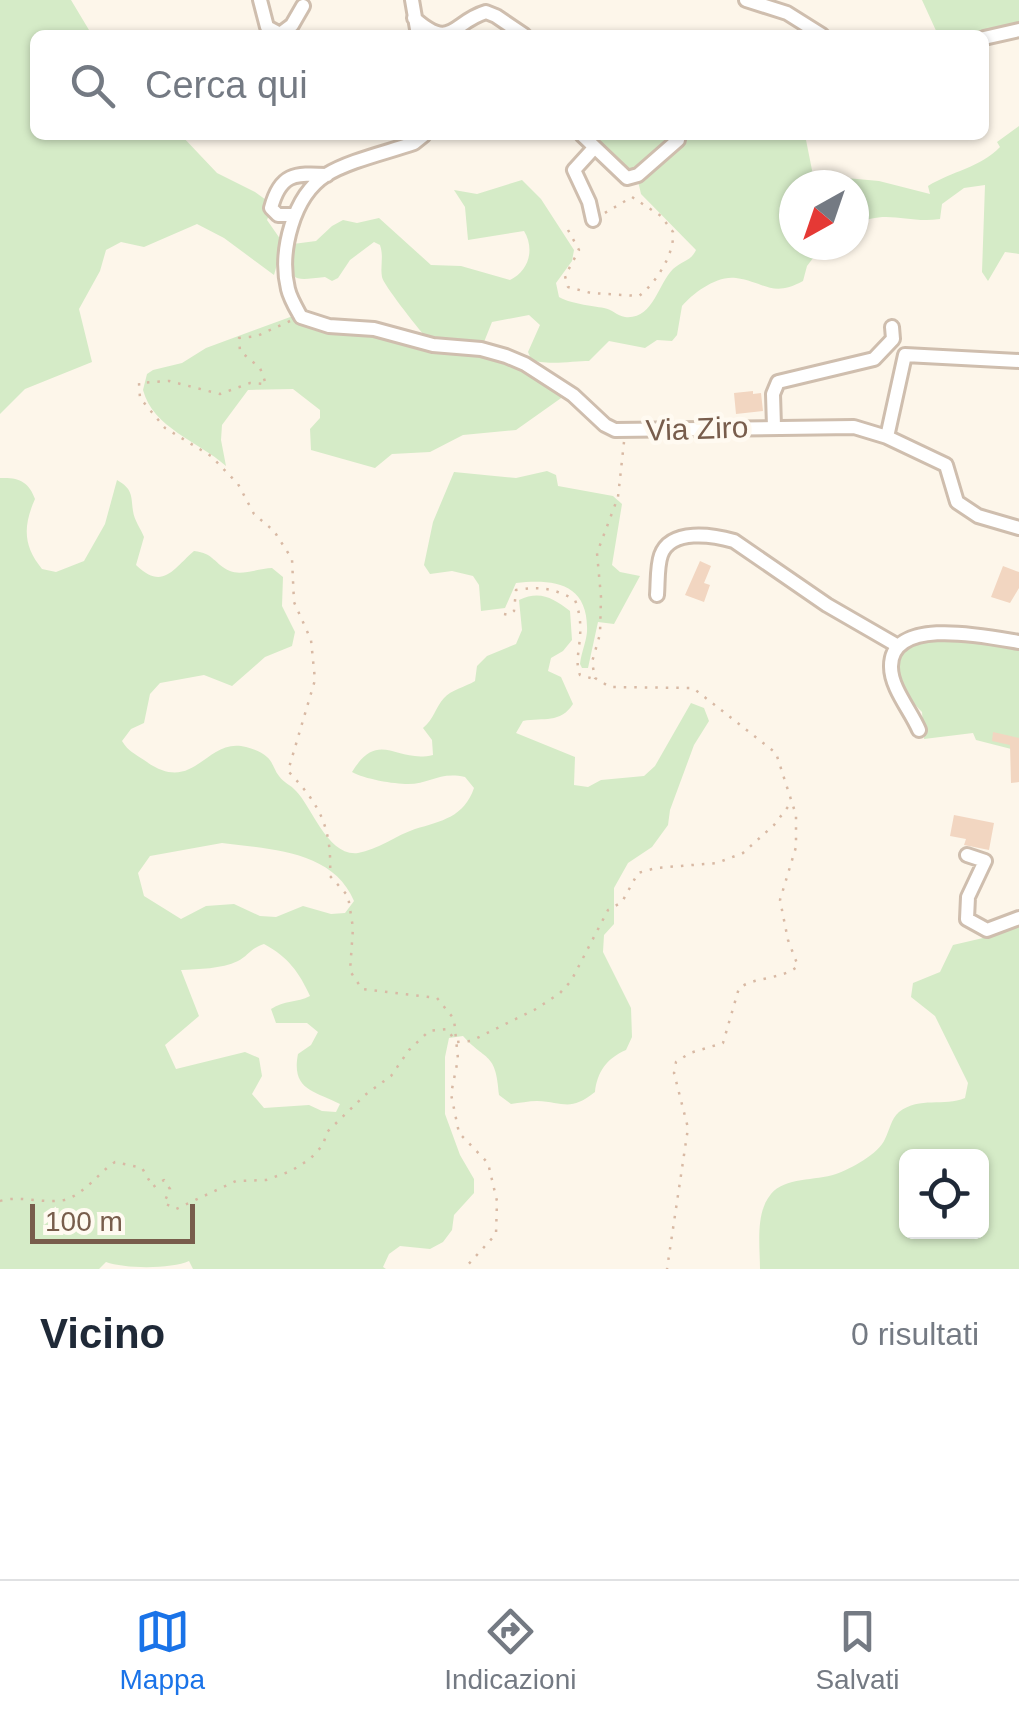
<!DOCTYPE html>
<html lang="it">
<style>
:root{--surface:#fff;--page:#f2f2f3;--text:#1f2937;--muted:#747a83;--line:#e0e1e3;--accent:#1a73e8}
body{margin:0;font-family:Helvetica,sans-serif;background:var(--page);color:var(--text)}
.controls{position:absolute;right:30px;bottom:30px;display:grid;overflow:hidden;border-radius:15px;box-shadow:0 2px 8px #0004}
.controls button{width:90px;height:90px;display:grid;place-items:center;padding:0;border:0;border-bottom:2px solid var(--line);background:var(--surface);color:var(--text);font:50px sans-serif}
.compass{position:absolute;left:779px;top:170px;width:90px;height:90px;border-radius:50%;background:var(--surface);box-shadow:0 2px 8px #0004;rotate:220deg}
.scale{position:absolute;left:30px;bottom:25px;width:165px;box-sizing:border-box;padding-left:10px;border:5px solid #785d4c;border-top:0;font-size:28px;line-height:35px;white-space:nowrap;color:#785d4c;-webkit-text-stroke:8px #fffaf1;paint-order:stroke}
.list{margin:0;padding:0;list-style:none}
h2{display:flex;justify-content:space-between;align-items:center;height:130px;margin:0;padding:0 40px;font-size:42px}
h2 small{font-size:32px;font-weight:400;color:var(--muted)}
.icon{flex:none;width:55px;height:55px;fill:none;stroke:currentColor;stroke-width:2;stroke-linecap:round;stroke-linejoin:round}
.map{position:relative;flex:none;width:1019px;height:1269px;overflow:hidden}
.search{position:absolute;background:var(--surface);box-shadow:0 2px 8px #0004;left:30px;right:30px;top:30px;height:110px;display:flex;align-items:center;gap:25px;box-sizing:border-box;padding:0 35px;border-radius:15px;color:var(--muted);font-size:38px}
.sheet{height:310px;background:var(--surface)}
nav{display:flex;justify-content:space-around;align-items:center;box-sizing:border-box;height:140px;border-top:2px solid var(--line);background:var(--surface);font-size:28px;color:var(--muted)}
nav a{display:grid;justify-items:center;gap:5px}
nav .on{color:var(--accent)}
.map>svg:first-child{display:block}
.green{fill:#d5ebc7;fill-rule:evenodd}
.building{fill:#f2d6c1}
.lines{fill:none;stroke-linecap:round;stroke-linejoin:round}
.minor-casing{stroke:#cfbeae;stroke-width:18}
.path{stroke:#d8b9a4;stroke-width:2.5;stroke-dasharray:2.5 8;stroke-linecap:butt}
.minor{stroke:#fff;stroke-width:12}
.labels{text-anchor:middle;stroke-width:9;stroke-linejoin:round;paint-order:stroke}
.street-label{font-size:30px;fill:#785d4c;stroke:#fffaf1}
</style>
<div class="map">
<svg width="1019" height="1269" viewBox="0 0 1019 1269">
<rect width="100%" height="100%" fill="#fdf6ea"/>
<path class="green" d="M0 0H71L92 35H35V135H181L217 173 255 192 273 205 267 220 283 243 274 275 224 238 197 224 144 247 121 242 106 250 100 271 79 309 92 362 25 389 0 414Z
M922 0H1019V26L982 35H938Z
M1019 126V254L1005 252 988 281 982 272 985 185 964 188 942 204 940 219C907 224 886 208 854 225V185H794V245H823L807 266 803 281C772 298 765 282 736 278 717 275 693 293 682 306L677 335 672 341 657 340 645 348 609 341 589 361C574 361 543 366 531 359L528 352 540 325 529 315 492 322 484 342 461 343 424 335C417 327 383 284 382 277 380 266 384 257 380 245L374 242 350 260 338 278 332 281 325 277C290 281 289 282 293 244L316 241 332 226 343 220 357 223 379 218 431 265 461 266 510 280C529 271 535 249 524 231L468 240 465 207 454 190 477 194 522 180 541 199 574 250 572 261 556 283 559 297C568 303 592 306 604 308 612 309 617 316 625 317 653 320 658 284 673 269 682 261 691 261 696 250L641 194 638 181 587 135H758L766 138 805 135 813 175 879 181 930 194 928 186C952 171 980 168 1000 147L997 142Z
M293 316C312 336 340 330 366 334 389 337 411 349 434 352 463 355 490 356 518 367 534 373 549 386 564 396L516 430 463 435 430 452 392 454 375 468 311 450 310 429 320 418V410L293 389 248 390 222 425 221 440 226 466C198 441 153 428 143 390L147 374 153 370 182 363 206 348Z
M547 471 556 475 558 486 613 496 622 504 612 565 620 572 640 576 614 624 598 622 588 668H582L580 664C581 653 586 643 587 632 589 583 554 579 516 583L505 608 481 611 479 585 473 576 452 571 430 574 424 565 433 522 454 472 516 478Z
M0 478C19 477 29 482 35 499 23 526 23 546 42 569L56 572 84 561 105 524 117 480C133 489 131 496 133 511 134 520 141 529 144 537L136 565C163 591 173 569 194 551 214 553 214 564 230 571 242 576 260 568 272 568L283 577 282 606 295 632 292 646 265 657 232 686 204 675 160 683 150 694 144 723 131 729 122 741C129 752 134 753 144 760 195 798 205 736 246 747 254 749 262 752 267 757 273 762 274 770 279 776 284 783 291 785 296 791 312 807 328 857 358 853 377 850 397 835 415 829 442 821 464 817 474 788L465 777C440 771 430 784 408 784 394 784 364 779 352 772 379 728 396 764 433 755L432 740 423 728C434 719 435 708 444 698 451 690 465 687 475 681L477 666 487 656 516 644 522 630 519 600C540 590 553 598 570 611L572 640 563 651 551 658 548 671 561 677 573 704C560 724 544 717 523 721L516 733 575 757 574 785 588 787 601 780 644 776 655 766 691 703 704 708 709 721 694 745 670 810 668 825 652 847 628 863 614 888V924L604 935 603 952 631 1008 632 1037 626 1050C607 1058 597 1072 595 1092 570 1112 564 1102 537 1101 529 1101 519 1103 511 1104L499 1095C496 1051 486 1062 463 1036L449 1038 445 1057V1114L460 1155 474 1179V1193L454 1215 452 1230 443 1242 430 1249 400 1246 389 1254 383 1267 386 1269H193L189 1261C172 1269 125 1269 106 1262L99 1269H0ZM222 843C268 849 333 850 354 901L345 913 331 914 303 906 276 917 260 916 234 904 206 906 181 919 144 896 138 873 150 856ZM264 944C288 957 299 972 310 996 297 1003 284 1000 271 1009L276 1023H307L318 1032 311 1045 298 1054C291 1090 314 1091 340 1104L336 1112 322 1111 309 1105 264 1108 252 1094 262 1076 259 1058 245 1052 176 1069 165 1045 199 1016 181 970C199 969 221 969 238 961 248 956 251 948 264 944Z
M962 637 1019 644V751L976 740 973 733 924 739 922 712C902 691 898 687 896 657L914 640Z
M1019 925V1269H760C760 1246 755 1213 771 1194 785 1177 815 1181 836 1174 850 1169 879 1154 885 1139 890 1129 891 1119 899 1112 920 1096 944 1107 965 1098L968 1083 935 1016 911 997 913 983 940 972 953 945 996 935ZM906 1156H982V1232H906Z"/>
<path class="building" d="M753 391V394L761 393 763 411 736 414 734 393Z
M700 561 711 566 704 583 710 585 704 602 685 595Z
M1003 566 1019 572V588L1010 603 991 597Z
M993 732 1019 738V782L1011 783 1010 745 992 741Z
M954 815 994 823 989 850 964 845 966 839 950 836Z"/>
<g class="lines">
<defs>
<path id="minor" d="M260 0 267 27 280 34 292 25 303 6
M412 0 418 35
M746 0 787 13 822 35
M414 18C452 52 452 22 486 12L496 16 524 35
M984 38 1019 30
M424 135 414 143C388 152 348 161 326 175 293 196 279 252 288 289 290 298 296 308 301 317L329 326 374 329 433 345 481 349 506 356 525 364 573 395 605 425 615 430 854 427 887 437 946 465 957 502 978 516 1019 528
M582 135 627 178 638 175 678 140
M295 215H278L271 208C280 174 294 173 327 175
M593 220 589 202 574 170 594 148
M774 427 773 394 778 382 874 359 893 339 892 327
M887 437 905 355 1019 361
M657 595C658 582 657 566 661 555 671 528 713 535 734 541L827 605 898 646
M919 730C911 711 891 688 891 667 890 615 989 637 1019 642
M967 855 985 861 968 897 967 919 987 930 1019 918"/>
</defs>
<use href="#minor" class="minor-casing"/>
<path class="path" d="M568 230 579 250 565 276 568 287 591 293 639 296C655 284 675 254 673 232L661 216 632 197 603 214
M290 321 257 336 239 338 240 351 260 368 266 384 250 383 220 394 169 381 139 383 140 398 165 428 211 456 238 484 254 514 274 531 292 559 294 602 311 640 315 680 288 771C321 806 332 828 330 876L348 896 353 928 350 971 362 989 437 998 454 1019 458 1059 451 1094 459 1133 488 1163 497 1201 496 1234 464 1269
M624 442 618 497 597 553 601 597 600 634 592 662 595 678 610 687 693 688 776 753 796 815V847L780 900 788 940 798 966C781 980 757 976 739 988L723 1043 690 1053 676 1062 674 1073 688 1128 667 1269
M504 614 509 615 514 611 516 590C539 586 554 588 575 600 588 633 572 657 580 675L594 679
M0 1201C20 1195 43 1204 64 1200 84 1195 98 1173 115 1162L142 1168 153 1187 164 1180 170 1189 164 1203 176 1209 236 1181 266 1180 291 1171 310 1159 323 1145 327 1132 365 1095 391 1076 409 1050 429 1031 447 1029 456 1042 471 1041 536 1009 560 993 571 981 608 910 622 902 638 873 656 868 717 863 743 853 774 825 791 803"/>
<use href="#minor" class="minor"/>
</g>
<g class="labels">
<g class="street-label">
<text transform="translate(697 429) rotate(-2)" y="10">Via Ziro</text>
</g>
</g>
</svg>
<div class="controls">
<button><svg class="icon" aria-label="locate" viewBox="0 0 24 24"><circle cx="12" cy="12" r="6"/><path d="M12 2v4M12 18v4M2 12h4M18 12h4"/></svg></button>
</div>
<svg class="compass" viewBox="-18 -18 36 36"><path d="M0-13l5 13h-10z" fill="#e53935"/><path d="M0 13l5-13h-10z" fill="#747a83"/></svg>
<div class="scale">100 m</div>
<div class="search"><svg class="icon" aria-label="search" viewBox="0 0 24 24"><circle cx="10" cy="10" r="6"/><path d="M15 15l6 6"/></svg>Cerca qui</div>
</div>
<section class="sheet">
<h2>Vicino<small>0 risultati</small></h2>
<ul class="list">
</ul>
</section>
<nav>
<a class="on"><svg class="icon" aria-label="map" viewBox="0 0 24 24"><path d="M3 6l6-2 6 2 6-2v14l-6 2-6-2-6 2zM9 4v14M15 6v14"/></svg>Mappa</a>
<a><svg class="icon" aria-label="directions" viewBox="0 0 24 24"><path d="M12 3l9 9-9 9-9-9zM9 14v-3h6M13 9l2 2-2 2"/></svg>Indicazioni</a>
<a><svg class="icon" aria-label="saved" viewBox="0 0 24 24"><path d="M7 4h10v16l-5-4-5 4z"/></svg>Salvati</a>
</nav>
